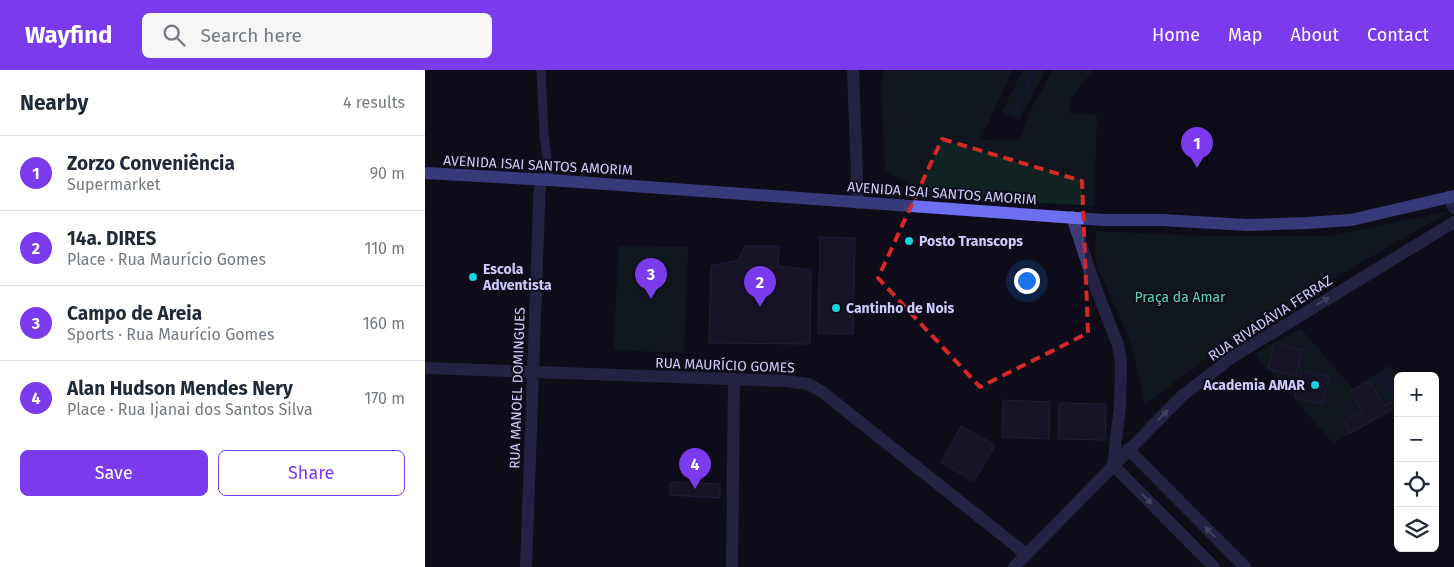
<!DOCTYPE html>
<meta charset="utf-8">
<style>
:root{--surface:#fff;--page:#f6f6f7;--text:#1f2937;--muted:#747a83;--line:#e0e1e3;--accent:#7c3aed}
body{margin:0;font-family:"Fira Sans",sans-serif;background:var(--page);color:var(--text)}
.controls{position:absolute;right:15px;bottom:15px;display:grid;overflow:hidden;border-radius:8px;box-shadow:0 1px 4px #0004}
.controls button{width:45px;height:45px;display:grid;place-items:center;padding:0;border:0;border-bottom:1px solid var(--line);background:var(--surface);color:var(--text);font:25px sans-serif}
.you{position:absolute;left:601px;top:210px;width:18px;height:18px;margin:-12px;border:4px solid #fff;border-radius:50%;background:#1a73e8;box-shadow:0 0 0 8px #1a73e833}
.badge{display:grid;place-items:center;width:32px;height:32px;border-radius:50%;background:var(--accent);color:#fff;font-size:16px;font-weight:700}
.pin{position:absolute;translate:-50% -41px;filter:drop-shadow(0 1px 2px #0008)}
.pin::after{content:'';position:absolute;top:26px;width:18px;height:15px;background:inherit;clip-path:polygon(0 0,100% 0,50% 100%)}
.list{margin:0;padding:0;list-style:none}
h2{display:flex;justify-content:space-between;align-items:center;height:65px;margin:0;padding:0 20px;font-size:21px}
h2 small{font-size:16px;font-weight:400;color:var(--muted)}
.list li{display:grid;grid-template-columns:32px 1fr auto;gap:15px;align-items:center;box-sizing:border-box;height:75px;padding:0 20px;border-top:1px solid var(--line)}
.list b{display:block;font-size:19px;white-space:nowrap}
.list p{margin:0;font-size:16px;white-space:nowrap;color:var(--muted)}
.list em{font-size:16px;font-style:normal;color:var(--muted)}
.actions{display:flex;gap:10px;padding:15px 20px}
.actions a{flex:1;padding:11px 0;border:1px solid var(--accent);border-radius:8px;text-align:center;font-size:18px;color:var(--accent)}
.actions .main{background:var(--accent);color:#fff}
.icon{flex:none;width:28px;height:28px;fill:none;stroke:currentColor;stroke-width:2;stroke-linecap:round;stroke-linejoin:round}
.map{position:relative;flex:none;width:1029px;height:497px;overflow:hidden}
header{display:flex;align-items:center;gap:30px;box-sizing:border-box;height:70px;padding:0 25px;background:var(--accent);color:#fff}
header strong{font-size:24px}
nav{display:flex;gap:28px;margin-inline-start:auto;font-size:18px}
.search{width:350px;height:45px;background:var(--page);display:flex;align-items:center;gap:12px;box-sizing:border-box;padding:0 18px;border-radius:8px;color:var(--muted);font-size:19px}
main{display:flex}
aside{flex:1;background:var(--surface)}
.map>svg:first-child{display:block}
.green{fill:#102322}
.water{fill:#12253e}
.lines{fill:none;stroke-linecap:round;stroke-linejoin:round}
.stream{stroke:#12253e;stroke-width:4.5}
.building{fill:#1f1b39;stroke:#372f63}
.service{stroke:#3c3d75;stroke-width:9}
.minor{stroke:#3c3d75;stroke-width:12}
.secondary{stroke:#6c6ff0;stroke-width:12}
.oneway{fill:#8584b8}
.marked{fill:none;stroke:#d62828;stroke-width:4;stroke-dasharray:10 6;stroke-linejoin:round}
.poi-dot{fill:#16d0da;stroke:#0e0c1a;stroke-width:2}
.labels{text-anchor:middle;stroke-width:4;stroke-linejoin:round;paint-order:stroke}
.street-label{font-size:14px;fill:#cecbfa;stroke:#0e0c1a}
.poi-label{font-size:14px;font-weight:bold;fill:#cecbfa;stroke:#0e0c1a;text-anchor:start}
.park-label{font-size:14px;fill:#60d1af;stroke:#0e0c1a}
</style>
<header>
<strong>Wayfind</strong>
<div class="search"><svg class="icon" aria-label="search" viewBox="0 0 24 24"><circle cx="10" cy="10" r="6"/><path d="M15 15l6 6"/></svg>Search here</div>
<nav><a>Home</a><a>Map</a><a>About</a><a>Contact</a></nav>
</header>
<main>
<aside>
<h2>Nearby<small>4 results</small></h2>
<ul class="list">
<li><span class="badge">1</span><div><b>Zorzo Conveniência</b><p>Supermarket</p></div><em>90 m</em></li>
<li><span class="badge">2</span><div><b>14a. DIRES</b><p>Place · Rua Maurício Gomes</p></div><em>110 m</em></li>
<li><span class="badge">3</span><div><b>Campo de Areia</b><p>Sports · Rua Maurício Gomes</p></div><em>160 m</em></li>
<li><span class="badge">4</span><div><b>Alan Hudson Mendes Nery</b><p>Place · Rua Ijanai dos Santos Silva</p></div><em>170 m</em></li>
</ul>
<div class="actions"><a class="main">Save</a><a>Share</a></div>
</aside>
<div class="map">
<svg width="1029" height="497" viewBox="0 0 1029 497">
<rect width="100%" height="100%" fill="#0e0c1a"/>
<path class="green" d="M459 0H588L555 70 595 69 606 39 628 0H668L647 27 643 43 672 45 669 136 535 128 498 121 460 101 456 15Z
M598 0H621L594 50 577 42Z
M1025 141 808 267 720 335 706 272 675 203 670 186 671 161 781 166H905Z
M194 176 263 177 259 283 188 280Z
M876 259 928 319 965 295 973 307V338L908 373 830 284Z"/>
<path class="water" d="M963 302 973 319V324L961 331 948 310Z"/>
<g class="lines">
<path class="stream" d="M590 43 609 0"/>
</g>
<path class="building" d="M395 167 430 168 428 264 393 263Z
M320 176H354L353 196 386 200 385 274 284 273 286 196 314 190Z
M849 273 877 280 871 306 843 299Z
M876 301 904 307 898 334 870 327Z
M944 311 959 336 973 328V335L926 363 919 352 937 341 925 322Z
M578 330 625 332 624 369 577 367Z
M634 333 681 334 680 370 633 369Z
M536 356 570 375 549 411 516 393Z
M245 412 295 414V428L245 425Z"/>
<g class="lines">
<path class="service" d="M116 0 119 65 125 110"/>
<path class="minor" d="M428 0 433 133
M1024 127 1029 138
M647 147 670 216 693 275 696 293 695 337 688 395
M0 298 360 311 383 314 396 321 601 484
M703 379 820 497
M688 395 789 497
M101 497 115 109
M307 497 309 309
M589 497 757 326 806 288 1029 152"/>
<path class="secondary" d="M0 103 125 110 679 150H737L822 155 881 153 926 150 1029 126"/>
</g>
<defs><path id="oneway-solid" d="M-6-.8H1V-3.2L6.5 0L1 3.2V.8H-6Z" transform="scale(1.25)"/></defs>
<g class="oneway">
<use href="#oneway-solid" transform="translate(898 231) rotate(-31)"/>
<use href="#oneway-solid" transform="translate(738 345) rotate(-44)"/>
<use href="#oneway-solid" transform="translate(722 429) rotate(45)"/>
<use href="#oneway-solid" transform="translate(785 462) rotate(-134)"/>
</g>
<path d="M0 0H1029V497H0ZM517 69 657 111 663 263 555 317 453 208Z" fill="#0e0c1a" fill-opacity=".55" fill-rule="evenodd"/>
<path class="marked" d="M517 69 657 111 663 263 555 317 453 208Z"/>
<g class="poi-dot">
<circle cx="484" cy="171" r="5"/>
<circle cx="48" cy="207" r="5"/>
<circle cx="411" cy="238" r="5"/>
<circle cx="890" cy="315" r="5"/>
</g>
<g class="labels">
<g class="street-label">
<text transform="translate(113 95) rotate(3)" y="5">AVENIDA ISAI SANTOS AMORIM</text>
<text transform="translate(517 123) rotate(4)" y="5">AVENIDA ISAI SANTOS AMORIM</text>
<text transform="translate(845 248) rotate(-33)" y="5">RUA RIVADÁVIA FERRAZ</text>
<text transform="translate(300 295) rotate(2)" y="5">RUA MAURÍCIO GOMES</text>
<text transform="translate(92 318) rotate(-88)" y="5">RUA MANOEL DOMINGUES</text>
</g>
<g class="poi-label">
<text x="494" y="176">Posto Transcops</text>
<text x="58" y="204">Escola<tspan x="58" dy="16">Adventista</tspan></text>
<text x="421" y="243">Cantinho de Nois</text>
<text x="880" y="320" text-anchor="end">Academia AMAR</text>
</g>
<g class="park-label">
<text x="755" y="232">Praça da Amar</text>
</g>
</g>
</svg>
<div class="controls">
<button>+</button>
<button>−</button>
<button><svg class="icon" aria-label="locate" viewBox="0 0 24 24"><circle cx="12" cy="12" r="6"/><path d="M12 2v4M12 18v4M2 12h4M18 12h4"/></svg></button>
<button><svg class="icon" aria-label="layers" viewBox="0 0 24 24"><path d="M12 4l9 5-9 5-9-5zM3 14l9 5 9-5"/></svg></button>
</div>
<div class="you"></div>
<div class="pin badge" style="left:772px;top:98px">1</div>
<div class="pin badge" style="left:335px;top:237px">2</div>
<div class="pin badge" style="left:226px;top:229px">3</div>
<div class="pin badge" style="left:270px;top:419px">4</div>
</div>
</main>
